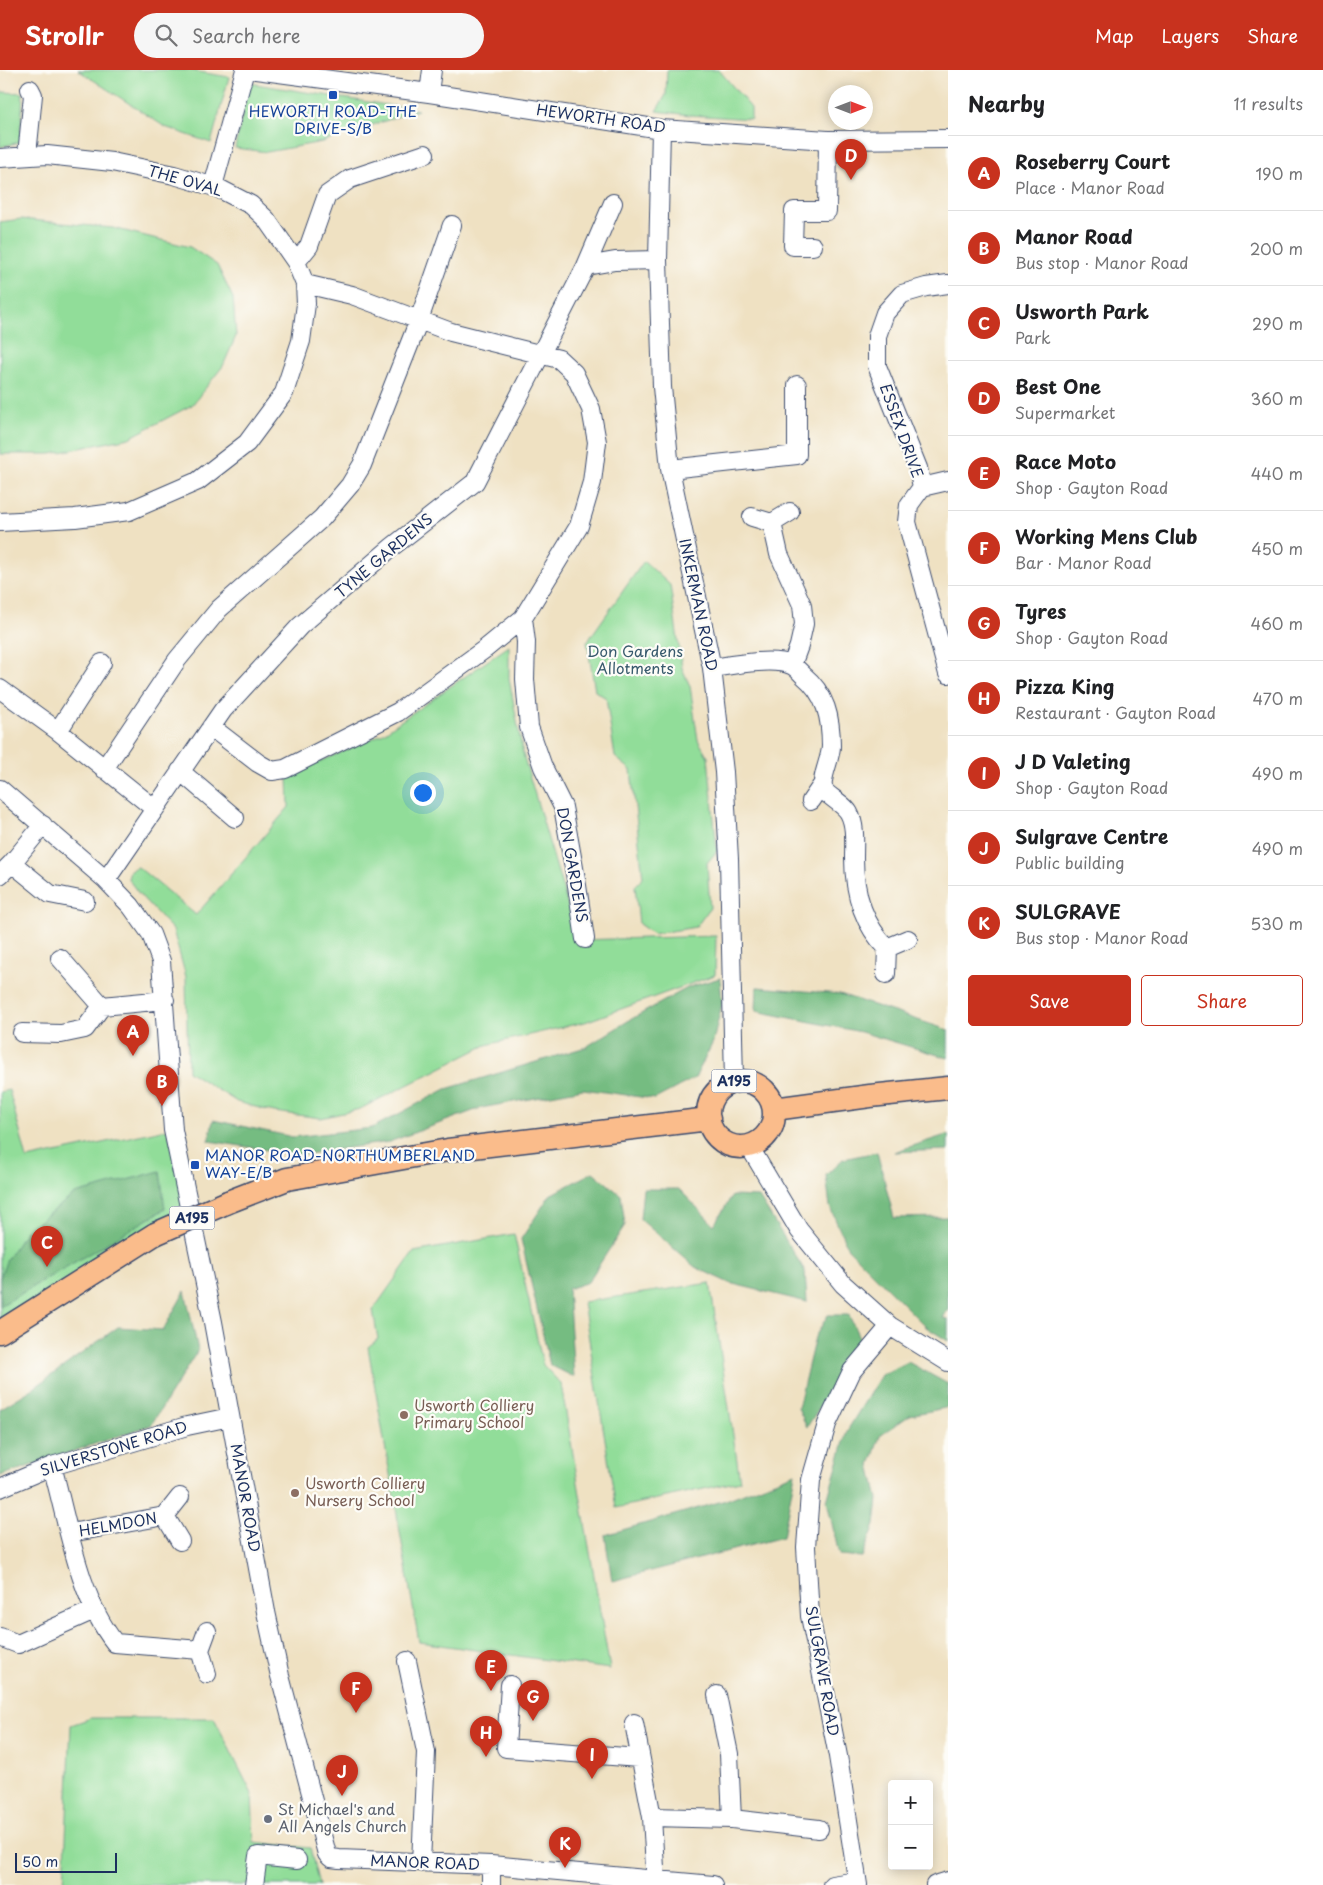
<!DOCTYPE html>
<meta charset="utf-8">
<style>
:root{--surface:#fff;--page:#f6f6f6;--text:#202124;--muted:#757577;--line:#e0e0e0;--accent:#c8321e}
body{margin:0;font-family:"Playpen Sans",sans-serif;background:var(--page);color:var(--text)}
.controls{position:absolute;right:15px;bottom:15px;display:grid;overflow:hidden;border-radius:5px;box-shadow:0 2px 12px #0003}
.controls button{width:45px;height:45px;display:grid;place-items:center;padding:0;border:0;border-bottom:1px solid var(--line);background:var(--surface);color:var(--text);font:25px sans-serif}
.compass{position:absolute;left:828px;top:15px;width:45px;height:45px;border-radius:50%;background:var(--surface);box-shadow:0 2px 12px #0003;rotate:90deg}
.scale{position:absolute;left:15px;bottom:12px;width:102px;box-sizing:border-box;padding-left:5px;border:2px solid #1b2f5e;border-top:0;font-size:14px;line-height:18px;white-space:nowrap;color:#1b2f5e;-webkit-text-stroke:4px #fdfcf7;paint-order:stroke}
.you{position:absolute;left:422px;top:722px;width:18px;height:18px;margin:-12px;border:4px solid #fff;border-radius:50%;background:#1a73e8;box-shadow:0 0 0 8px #1a73e833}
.badge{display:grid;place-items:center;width:32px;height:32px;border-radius:50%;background:var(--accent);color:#fff;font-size:16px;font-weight:700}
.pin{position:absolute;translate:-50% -41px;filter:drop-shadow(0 1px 2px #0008)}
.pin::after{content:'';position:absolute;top:26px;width:18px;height:15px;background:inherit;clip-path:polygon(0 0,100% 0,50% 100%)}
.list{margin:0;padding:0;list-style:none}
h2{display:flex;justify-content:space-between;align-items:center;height:65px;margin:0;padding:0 20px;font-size:21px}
h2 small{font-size:16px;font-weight:400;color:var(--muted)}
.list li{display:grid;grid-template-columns:32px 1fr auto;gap:15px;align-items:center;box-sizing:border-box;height:75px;padding:0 20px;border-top:1px solid var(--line)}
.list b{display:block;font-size:19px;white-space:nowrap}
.list p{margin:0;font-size:16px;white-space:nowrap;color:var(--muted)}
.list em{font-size:16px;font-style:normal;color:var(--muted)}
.actions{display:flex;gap:10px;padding:15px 20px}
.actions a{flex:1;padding:11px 0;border:1px solid var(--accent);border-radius:5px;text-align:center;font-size:18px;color:var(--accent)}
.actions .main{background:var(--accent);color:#fff}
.icon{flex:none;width:28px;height:28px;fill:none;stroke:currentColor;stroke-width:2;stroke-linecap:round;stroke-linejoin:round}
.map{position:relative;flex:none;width:948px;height:1815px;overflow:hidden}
header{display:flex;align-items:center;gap:30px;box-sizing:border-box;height:70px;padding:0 25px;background:var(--accent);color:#fff}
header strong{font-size:24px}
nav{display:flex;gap:28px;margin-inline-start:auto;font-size:18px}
.search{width:350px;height:45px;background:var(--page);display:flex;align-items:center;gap:12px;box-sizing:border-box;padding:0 18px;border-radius:28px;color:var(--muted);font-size:19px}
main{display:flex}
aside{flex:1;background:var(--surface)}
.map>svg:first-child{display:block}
.green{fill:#91dd99;stroke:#56867c}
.forest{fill:#74bc81;stroke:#487670}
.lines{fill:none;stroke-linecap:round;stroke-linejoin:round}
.minor-casing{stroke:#3b4a6d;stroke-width:20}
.major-casing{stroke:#3b4a6d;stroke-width:25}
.minor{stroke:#fff;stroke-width:18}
.major{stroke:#fabc8b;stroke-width:22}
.major-bridge-casing{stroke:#3b4a6d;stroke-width:25;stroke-linecap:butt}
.major-bridge{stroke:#fabc8b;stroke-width:22}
.transit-dot{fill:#1a4fb4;stroke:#fdfcf7;stroke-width:2}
.education-dot{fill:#8d6e63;stroke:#fdfcf7;stroke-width:2}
.worship-dot{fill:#6b7280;stroke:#fdfcf7;stroke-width:2}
.labels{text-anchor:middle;stroke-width:4.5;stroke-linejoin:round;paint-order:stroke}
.shield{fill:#fdfcf7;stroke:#5f6c8c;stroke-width:1}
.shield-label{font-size:14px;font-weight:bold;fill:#1b2f5e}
.transit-label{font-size:15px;fill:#164399;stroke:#fdfcf7}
.street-label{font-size:15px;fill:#1b2f5e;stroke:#fdfcf7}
.park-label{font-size:15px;fill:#385a6d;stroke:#fdfcf7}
.education-label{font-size:15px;fill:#785e54;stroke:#fdfcf7;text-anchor:start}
.worship-label{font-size:15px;fill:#5b616d;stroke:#fdfcf7;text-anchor:start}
</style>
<header>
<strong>Strollr</strong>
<div class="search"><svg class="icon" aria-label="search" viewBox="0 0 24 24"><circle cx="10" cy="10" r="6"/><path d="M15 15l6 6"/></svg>Search here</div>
<nav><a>Map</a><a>Layers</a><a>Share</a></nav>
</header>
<main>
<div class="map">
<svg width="948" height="1815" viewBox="0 0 948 1815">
<rect width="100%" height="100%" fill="#fdfcf7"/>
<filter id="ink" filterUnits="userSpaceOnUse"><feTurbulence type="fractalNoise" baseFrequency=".02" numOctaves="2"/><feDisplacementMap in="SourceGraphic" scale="10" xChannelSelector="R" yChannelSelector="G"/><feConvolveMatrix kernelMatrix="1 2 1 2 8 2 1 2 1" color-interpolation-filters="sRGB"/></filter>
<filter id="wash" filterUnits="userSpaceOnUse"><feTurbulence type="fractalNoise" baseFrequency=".0096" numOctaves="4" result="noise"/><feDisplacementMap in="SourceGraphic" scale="20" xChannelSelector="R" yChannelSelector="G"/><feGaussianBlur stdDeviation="1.12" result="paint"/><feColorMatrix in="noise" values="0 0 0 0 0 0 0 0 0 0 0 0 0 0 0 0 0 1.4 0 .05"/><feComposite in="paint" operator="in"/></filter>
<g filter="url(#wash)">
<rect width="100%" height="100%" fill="#efe1c2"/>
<path class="green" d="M78 0H187L229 7 211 73 165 57Z
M667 0H719L751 38V49L690 45 656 41 666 25Z
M249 13 418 40 322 72 267 82 235 78Z
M0 22 23 23 20 72 0 77Z
M21 149 113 158 190 177 217 195 233 228 236 266 223 296 192 335 129 368 51 384H0V152Z
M644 491 670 515 682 598 690 616 698 670 708 687 717 781 707 793 710 838 696 857 653 864 639 854 635 816 643 808 631 700 615 687 606 628 595 621 587 572Z
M509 576V608L523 684 578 870 716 866 715 905 585 952 486 975 360 1039 321 1048 274 1042 237 1032 188 1001 186 907 173 860 140 825 128 809 130 800 138 797 196 845 289 737 288 706 382 664Z
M9 1020 27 1089 167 1059 190 1135 0 1259V1022Z
M514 1164 543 1295 561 1314 610 1599 419 1572 368 1277 378 1269 373 1240 414 1182Z
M710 1213 740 1411 616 1438 583 1232Z
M91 1648H214L252 1724 254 1772 310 1778 319 1815H64L71 1655Z"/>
<path class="forest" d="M720 908 722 934 713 972 695 1008 655 1029 583 1019 481 1038 389 1072 300 1085 209 1071 213 1050 293 1067 372 1058 446 1019 586 977 628 951 689 917Z
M757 917 840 924 948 960V988L861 962 756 941Z
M946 1065H948V1080L894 1082Z
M877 1082 894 1148 948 1147V1239L943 1248 948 1249V1271L926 1257 848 1179 830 1137 826 1105 843 1089Z
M160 1101 165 1139 0 1236V1208L7 1189 26 1161 75 1124Z
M593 1102 621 1125 625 1155 588 1212 568 1219 574 1307 550 1295 521 1169 550 1125Z
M643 1119H679L714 1155 732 1126 759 1127 805 1201 807 1232 729 1213 695 1197 640 1149Z
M185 1221 198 1280 151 1355 0 1406V1339L34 1318 118 1257 163 1260Z
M828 1245H849L861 1272 807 1357 798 1338 815 1267Z
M908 1292 948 1314V1336L945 1338 910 1345 880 1366 870 1395 878 1429 875 1455 862 1487 839 1485 827 1431 847 1361 881 1305Z
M795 1403 783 1467 612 1511 605 1465 726 1430Z"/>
</g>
<g filter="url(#ink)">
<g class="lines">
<defs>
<path id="minor" d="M256 0 429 23 661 59 828 70 948 69
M429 23 432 0
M661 59 658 190 662 317 670 399 712 598 724 702 729 789 734 1011
M27 85 33 25 30 19
M0 88 47 85 112 92 174 105 218 118 251 135 266 149 296 192 305 214 306 234 301 271 284 323 247 373 198 411 129 441 75 448 0 452
M213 116 245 0
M813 176H793L794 141H827L828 70
M296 192 309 176 327 125 350 109 425 84
M586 196 615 191 658 190
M948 214 926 217 902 224 885 243 877 266V296L918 398 922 417 909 435 907 452 948 604
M670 399 797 385V315
M922 417 948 411
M752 447 772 453 790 442
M772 453 779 484 802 535 804 554 799 576 792 595
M523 548 526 572 525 609 529 657 543 697 563 737 576 809 585 869
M712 598C732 595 773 587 791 595 796 597 800 602 803 605 826 624 831 648 831 676 831 688 821 707 823 717 825 726 844 733 849 743 856 756 854 774 854 788 854 822 863 854 887 878
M0 619 58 661 155 739
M211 657 258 693 272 701 285 699 398 642 485 579 523 548 579 456 592 412 597 372 591 339 574 303 559 289 451 262 352 225 305 214
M58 661 102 593
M104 699 177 590 219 539 322 448 350 415 362 395 419 250 452 155
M180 701 235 748
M0 719 106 810 131 836 151 864 161 891 173 1060 213 1252 266 1542 280 1606 327 1784 331 1788 339 1789 491 1795 713 1815
M811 731 822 715
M12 793 50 824 85 831
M0 805 12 793 43 755
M106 810 223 640 300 556 392 477 475 412 586 196 613 133
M60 888 102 936
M886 904 887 878 908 869
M22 963 61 964 85 959 102 936 165 930
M749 1076 799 1160 843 1214 890 1256 948 1292
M52 1396C68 1453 78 1526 115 1573L200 1580
M0 1418 52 1396 187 1356 230 1347
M180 1427 165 1446 180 1471
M70 1463 165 1446
M207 1561 200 1580 207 1604
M0 1567 18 1574 94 1540
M407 1591 426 1682 421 1793
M510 1615 506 1678 639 1688
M717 1625 729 1684 732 1749
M634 1653 652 1747 656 1815
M652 1747 732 1749 819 1759
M491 1795V1815
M254 1815 258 1786 297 1790
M832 1815 857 1811
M858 1815 838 1686 810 1546 806 1477 811 1410 827 1354 852 1301 890 1256
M935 1815 948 1811"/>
<path id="major" d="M708 1044a33 33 0 1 1 66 0a33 33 0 1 1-66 0Z
M774 1039 870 1026 948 1018
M228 1132 287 1109 448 1080 709 1049
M0 1262 155 1164"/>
</defs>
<use href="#minor" class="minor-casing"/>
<use href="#major" class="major-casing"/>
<use href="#minor" class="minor"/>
<use href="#major" class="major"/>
<defs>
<path id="major-bridge" d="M155 1164 228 1132"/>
</defs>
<use href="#major-bridge" class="major-bridge-casing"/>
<use href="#major-bridge" class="major-bridge"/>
</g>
</g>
<g class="transit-dot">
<rect x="328" y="20" width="10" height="10" rx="2.5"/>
<rect x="190" y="1090" width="10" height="10" rx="2.5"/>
</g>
<g class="education-dot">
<circle cx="404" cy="1345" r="5"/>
<circle cx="295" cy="1423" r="5"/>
</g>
<circle class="worship-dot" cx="268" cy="1749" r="5"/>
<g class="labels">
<g class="shield">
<rect x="711.5" y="999.5" width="45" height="23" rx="4"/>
<rect x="169.5" y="1136.5" width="45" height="23" rx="4"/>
</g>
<g class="shield-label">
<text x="734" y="1016">A195</text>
<text x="192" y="1153">A195</text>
</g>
<g class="transit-label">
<text x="333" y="47">HEWORTH ROAD-THE<tspan x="333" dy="17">DRIVE-S/B</tspan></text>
<text x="205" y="1091" text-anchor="start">MANOR ROAD-NORTHUMBERLAND<tspan x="205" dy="17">WAY-E/B</tspan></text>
</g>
<g class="street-label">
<text transform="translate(601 49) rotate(8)" y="5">HEWORTH ROAD</text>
<text transform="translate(185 111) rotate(16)" y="5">THE OVAL</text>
<text transform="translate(901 361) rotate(70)" y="5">ESSEX DRIVE</text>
<text transform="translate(384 486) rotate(-40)" y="5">TYNE GARDENS</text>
<text transform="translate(698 535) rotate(78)" y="5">INKERMAN ROAD</text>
<text transform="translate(572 795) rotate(80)" y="5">DON GARDENS</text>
<text transform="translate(114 1379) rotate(-17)" y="5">SILVERSTONE ROAD</text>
<text transform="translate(245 1428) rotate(80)" y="5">MANOR ROAD</text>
<text transform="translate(118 1455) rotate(-10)" y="5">HELMDON</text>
<text transform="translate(822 1601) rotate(80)" y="5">SULGRAVE ROAD</text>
<text transform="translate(425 1793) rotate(2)" y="5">MANOR ROAD</text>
</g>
<g class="park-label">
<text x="635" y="587">Don Gardens<tspan x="635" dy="17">Allotments</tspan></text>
</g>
<g class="education-label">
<text x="414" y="1341">Usworth Colliery<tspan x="414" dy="17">Primary School</tspan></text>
<text x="305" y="1419">Usworth Colliery<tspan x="305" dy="17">Nursery School</tspan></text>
</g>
<g class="worship-label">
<text x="278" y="1745">St Michael's and<tspan x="278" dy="17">All Angels Church</tspan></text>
</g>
</g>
</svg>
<div class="controls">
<button>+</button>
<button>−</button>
</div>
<svg class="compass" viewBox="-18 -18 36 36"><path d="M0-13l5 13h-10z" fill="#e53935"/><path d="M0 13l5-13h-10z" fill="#757577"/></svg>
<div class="scale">50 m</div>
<div class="you"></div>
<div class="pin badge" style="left:133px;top:986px">A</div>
<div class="pin badge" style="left:162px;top:1036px">B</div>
<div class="pin badge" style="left:47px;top:1197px">C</div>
<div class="pin badge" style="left:851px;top:110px">D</div>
<div class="pin badge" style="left:491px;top:1621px">E</div>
<div class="pin badge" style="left:356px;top:1643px">F</div>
<div class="pin badge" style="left:533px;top:1651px">G</div>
<div class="pin badge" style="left:486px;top:1687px">H</div>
<div class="pin badge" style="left:592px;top:1709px">I</div>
<div class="pin badge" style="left:342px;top:1726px">J</div>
<div class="pin badge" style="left:565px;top:1798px">K</div>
</div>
<aside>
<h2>Nearby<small>11 results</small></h2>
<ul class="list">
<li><span class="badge">A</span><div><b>Roseberry Court</b><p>Place · Manor Road</p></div><em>190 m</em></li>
<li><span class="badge">B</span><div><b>Manor Road</b><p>Bus stop · Manor Road</p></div><em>200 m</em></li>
<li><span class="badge">C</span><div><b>Usworth Park</b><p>Park</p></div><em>290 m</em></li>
<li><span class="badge">D</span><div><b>Best One</b><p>Supermarket</p></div><em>360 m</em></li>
<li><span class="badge">E</span><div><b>Race Moto</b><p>Shop · Gayton Road</p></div><em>440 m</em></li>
<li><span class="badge">F</span><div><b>Working Mens Club</b><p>Bar · Manor Road</p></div><em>450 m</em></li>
<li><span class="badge">G</span><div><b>Tyres</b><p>Shop · Gayton Road</p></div><em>460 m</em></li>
<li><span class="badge">H</span><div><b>Pizza King</b><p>Restaurant · Gayton Road</p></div><em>470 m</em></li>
<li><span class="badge">I</span><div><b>J D Valeting</b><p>Shop · Gayton Road</p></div><em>490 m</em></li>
<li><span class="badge">J</span><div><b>Sulgrave Centre</b><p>Public building</p></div><em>490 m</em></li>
<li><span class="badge">K</span><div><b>SULGRAVE</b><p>Bus stop · Manor Road</p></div><em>530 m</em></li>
</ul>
<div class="actions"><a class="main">Save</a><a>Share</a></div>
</aside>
</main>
